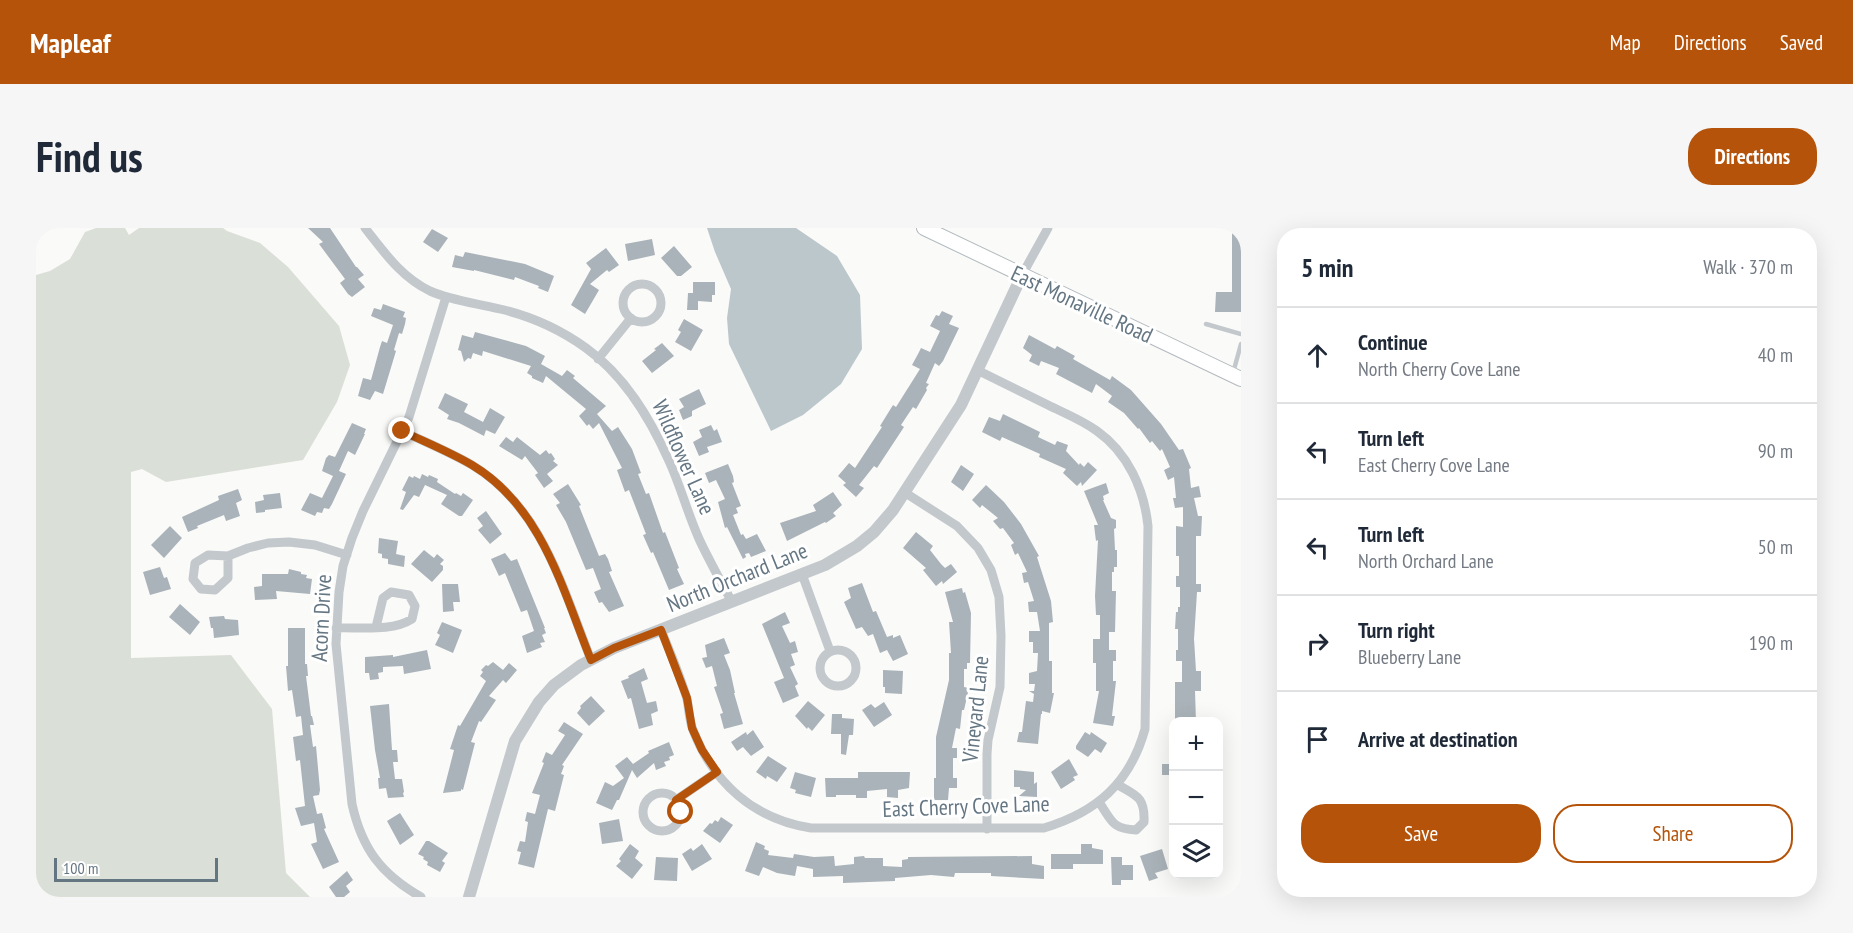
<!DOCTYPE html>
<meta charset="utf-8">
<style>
:root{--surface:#fff;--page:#f6f6f7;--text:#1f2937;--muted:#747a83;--line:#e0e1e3;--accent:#b45309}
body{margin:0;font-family:"PT Sans Narrow",sans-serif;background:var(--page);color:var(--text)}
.controls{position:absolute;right:18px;bottom:18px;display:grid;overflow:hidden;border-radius:12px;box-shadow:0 6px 24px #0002}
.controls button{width:54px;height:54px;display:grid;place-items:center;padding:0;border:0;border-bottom:2px solid var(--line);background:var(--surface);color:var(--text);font:30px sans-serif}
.scale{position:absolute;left:18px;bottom:15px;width:164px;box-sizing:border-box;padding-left:6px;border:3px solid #657683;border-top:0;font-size:16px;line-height:21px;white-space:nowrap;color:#657683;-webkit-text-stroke:4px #fff;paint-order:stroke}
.stop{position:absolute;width:18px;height:18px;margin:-14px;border:4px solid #b45309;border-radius:50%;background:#fff}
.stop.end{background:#b45309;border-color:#fff;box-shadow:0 2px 6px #0008}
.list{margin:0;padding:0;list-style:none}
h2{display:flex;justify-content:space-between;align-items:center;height:78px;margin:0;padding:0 24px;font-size:26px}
h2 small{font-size:20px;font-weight:400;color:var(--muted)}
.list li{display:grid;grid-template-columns:39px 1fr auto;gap:18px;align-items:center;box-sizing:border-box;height:96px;padding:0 24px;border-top:2px solid var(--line)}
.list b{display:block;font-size:22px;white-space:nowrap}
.list p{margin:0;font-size:20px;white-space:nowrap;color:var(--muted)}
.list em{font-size:20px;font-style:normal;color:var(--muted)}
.actions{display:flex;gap:12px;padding:18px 24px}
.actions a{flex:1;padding:14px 0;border:2px solid var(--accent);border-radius:24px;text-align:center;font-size:21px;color:var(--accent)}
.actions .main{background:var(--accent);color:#fff}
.icon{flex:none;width:33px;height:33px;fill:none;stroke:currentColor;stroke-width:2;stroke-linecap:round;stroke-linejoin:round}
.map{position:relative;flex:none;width:1205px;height:669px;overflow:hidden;border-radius:24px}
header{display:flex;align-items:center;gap:36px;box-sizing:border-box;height:84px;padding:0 30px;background:var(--accent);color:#fff}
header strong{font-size:28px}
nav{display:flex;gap:33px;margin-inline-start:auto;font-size:21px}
.intro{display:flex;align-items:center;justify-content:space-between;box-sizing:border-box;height:144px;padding:0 36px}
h1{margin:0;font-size:42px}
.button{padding:15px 27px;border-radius:24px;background:var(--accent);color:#fff;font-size:21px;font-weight:700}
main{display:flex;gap:36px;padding:0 36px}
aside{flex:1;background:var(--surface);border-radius:24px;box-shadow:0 6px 24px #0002}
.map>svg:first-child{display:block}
.green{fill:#dadfd7}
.water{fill:#bbc7cb}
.building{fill:#aab3b9}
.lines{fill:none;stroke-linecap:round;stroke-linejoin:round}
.secondary-casing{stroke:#b3babf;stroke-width:16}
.service{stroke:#c3c8cc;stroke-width:4.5}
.minor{stroke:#c3c8cc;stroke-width:9}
.tertiary{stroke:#c3c8cc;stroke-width:12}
.secondary{stroke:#fff;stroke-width:14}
.route{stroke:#b45309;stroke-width:8}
.labels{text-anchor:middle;stroke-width:6;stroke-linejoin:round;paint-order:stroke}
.street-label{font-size:22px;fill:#657683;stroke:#fff}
</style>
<header>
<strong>Mapleaf</strong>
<nav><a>Map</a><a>Directions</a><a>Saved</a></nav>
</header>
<div class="intro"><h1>Find us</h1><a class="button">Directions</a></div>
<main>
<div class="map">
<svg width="1205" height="669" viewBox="0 0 1205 669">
<rect width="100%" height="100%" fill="#fafaf8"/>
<path class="green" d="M60 0H89L93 7 103 0H187L191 3 224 15 252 39 303 98 314 137 301 174 267 232 130 254 106 241 95 244V430L195 427 236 481 250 645 274 669H0V47L14 43 34 31 49 4Z"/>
<path class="water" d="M671 0H760L801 28 824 67 826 121 805 156 767 187 735 203 693 116 691 90 695 61 679 24Z"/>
<path class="building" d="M272 0H294L320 39H321L328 47 322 51 329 59 316 69 312 66 304 55 309 51 283 16 287 14Z
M1196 0H1205V84H1179L1180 64H1196Z
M396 1 412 10 402 24 387 14Z
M616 11 619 27 592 33 589 16Z
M638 18 656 39 645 48H641L625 30Z
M570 20 583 37 573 44 571 42 554 56 563 62 549 86 535 77 555 41 550 35Z
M429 24 489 36 518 48 512 64 502 60 503 58 479 49 478 52 438 42V43L416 39 419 27 427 29Z
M657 54H679V67H676V74L662 73V82H651L652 65H657Z
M347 76 369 84 367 89 370 90 369 96 366 106 363 105 358 122 360 123 347 166 339 163 334 172 322 168 327 150 335 152 344 119 346 113 351 115 357 97 335 88 338 80 345 82Z
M906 83 917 88 913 96 923 100 907 133 903 138 899 135 890 155 893 156 890 160 891 162 880 181 877 179 865 197 868 199 841 240 838 238 823 257 828 260 820 269 807 257 810 255 802 248 813 235 819 240 846 199 844 198 857 177 860 179 884 141 876 137 882 126 885 120 894 124 904 103 894 98 900 87 903 88Z
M648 91 667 102 655 123 639 114 645 104 642 102Z
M439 104 490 118 509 128 505 136 526 148 531 142 539 148 537 150 570 178 561 186 576 203 582 199 596 221 605 245 602 246 610 266 613 265 627 305 629 304 643 340 641 341 648 356 633 362 617 324 615 325 607 307 610 306 593 262 589 264 581 242 586 240 563 195 557 201 553 196 551 198 543 188 550 181 510 148 507 155 496 150V148L491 145 495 138 447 123 446 128 437 125 435 131 432 130 428 134 425 123 422 122 426 107 437 110Z
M993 107 1019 121 1021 118 1039 128 1037 131 1074 152 1076 148 1095 162 1125 196 1143 222 1147 221 1155 240 1153 241 1155 260 1163 258 1165 269 1158 270 1162 288H1166L1165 308H1160V356H1165V364H1161L1158 411 1160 443H1165V463H1159L1160 494H1139V454H1146V433H1140V422H1142V401H1139L1140 384H1142V379H1144V359H1140V348H1143V328H1140V298L1147 299V279L1139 280 1137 270H1140L1138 249 1132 252 1128 242 1134 239 1126 221 1124 223 1116 213 1114 215 1103 200 1102 201 1088 185 1072 174 1076 168 1060 156 1056 165 1020 146 1023 140 1005 133 1003 138 993 133 996 127 987 120Z
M626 115 638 128 616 145 606 133 620 122 618 121Z
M663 161 670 176 656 183V188L647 192 643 182 648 179 643 171Z
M409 165 432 176 428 184 447 194 454 180 469 189 459 206 450 202 448 208 423 195 411 191 413 187 402 180Z
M967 186 1004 204 1002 209 1019 217 1021 213 1032 217 1030 223 1043 237 1044 235 1048 239 1052 234 1061 242 1046 258 1045 254 1041 258 1027 245 1030 241 1003 229 1004 226 966 209 964 213 946 204 953 189 964 193Z
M316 195 330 201 328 206H329L319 227 312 223 303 243 310 246 296 276 293 281 288 280 286 285 281 284 279 288 265 282 274 265 286 270 297 248 286 243 290 230 293 227 299 229Z
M675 197 678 203 681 201 686 214 671 219 673 224 663 228 657 214 666 209 663 202Z
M470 209 477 214 481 209 504 227 510 222 513 226 515 225 519 231 517 233 522 237 511 246 517 253 508 260 499 247 502 245 489 228 486 232 463 218Z
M692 236 697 248 698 254 696 255 705 278 700 280 702 285 697 287 705 307 707 306 710 311 721 306 730 323 715 329 713 325 709 326 710 329 707 331 691 299 689 300 682 274 689 271 680 252 673 255 669 245Z
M925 237 938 246 927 263 915 254Z
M386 246 392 249 393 247 402 251 401 254 419 266 420 265 425 268 427 265 437 272 426 288H423L405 276 411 267 389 257 383 269 378 267 367 282 364 281 370 264 366 262 373 248 377 250 378 248 384 251Z
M1070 255 1073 265 1067 268 1068 272H1067L1075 290 1080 292V300L1078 301 1079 322H1081V339H1078V344H1076V363H1080L1079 404H1073V422H1080V433H1077V453H1080L1076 488H1079L1077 498 1057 495 1063 463H1060V435H1057V411H1064V387H1060L1059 368 1062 312 1060 313 1058 297H1062L1048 263Z
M532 256 545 277 543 278 563 328 569 326 572 331 576 343 573 344 588 378 573 384 566 374 563 375 558 364 565 361 557 340 550 342 530 294 520 277 524 275 517 266Z
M950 257 968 274 985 296 1003 328 1001 329 1015 373 1017 394 1013 395V433H1016V465H1018L1014 485 1006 483V486H1005L1002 516 981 514 983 504H986L990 473 997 474 998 466 993 463H998L999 456H993V445L1001 443 1002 425H997V414H993V403H1004L1001 384H993L992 374 998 373 992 354 988 355 986 345 991 344 982 325 979 327 975 317 978 315 967 300 964 301 957 293 962 290 946 277 944 280 936 272Z
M202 261 206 272 200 275 204 288 190 293 188 287 161 298 162 300 152 304 146 289 183 272 182 268Z
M797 264 806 277 797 285 800 288 790 295 789 294 751 313 744 295 780 283 777 277Z
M244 265 246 280 229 282V284L220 285 219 274 228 272 227 267Z
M450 283 466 306 454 316 442 302 447 298 441 290Z
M134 298 146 310 128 330 115 317Z
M880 304 897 318 894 322 905 336 909 340 915 336 921 344 907 356 906 353 900 358 887 342 890 340 867 320Z
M343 310 362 313 360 326 369 328 368 339 352 336V331L346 330V326L342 325Z
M388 322 398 330 401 326 408 332 404 336 407 338V342L396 354 375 336Z
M469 325 475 333 481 331 509 400H508L510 405 506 407 509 414 504 415 506 419 491 425 486 408 498 403 491 382 485 384 469 345 463 348 455 331Z
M124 339 128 350 131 349 135 361 114 367 107 344Z
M253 341 265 344V346L271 347 270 350 276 351 274 366 240 363 241 371 219 372 218 359 226 358V346H252Z
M826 355 837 384 840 383 851 409 857 407V410L864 407 872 426 857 433 851 422 844 425 837 406 832 408 826 399 820 401 808 374 815 370 812 360Z
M406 356H422L424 374H417L418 383 407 384Z
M926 360 927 365 929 364 935 385 934 435H931V441H928V459L933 460 928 482H926L924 501 920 500 916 520H921V530H917V550H921V560H913L912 572H898V550H900V509L913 452V425H915L913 394H917L909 364Z
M144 376 164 394 154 407 133 389Z
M749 384 754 395 746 398 754 415 759 413 762 424 755 426 759 437 754 439 762 456 759 458 763 468 747 475 738 454 748 450 726 396Z
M188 388 189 391 202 392 203 407 178 410 177 400H175L173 389Z
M406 394 426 402 417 425 399 417 404 407 401 405Z
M252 400H269V436H271L272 448H270L275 488H276L278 497H274L277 519 280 518 284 562 283 567 277 568 281 586 286 585 290 600 288 601 303 634 287 641 275 616 281 614 278 595 265 598 259 580 269 578 264 532 260 533 257 509 267 507 265 488 260 489 256 462 252 463 250 438H252Z
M688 410 694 425 688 427 694 442 699 465H698L707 496 688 501 684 486 687 485 678 459 681 458 676 438 670 440 666 430 671 429 669 417Z
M391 422 395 441 368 446 367 438 347 439V444L342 445 343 451 334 452 333 445H329V429L357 427V429Z
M457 434 467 442 473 435 481 442 470 455 467 452 453 468 460 472 445 494 443 493 435 514 439 515 427 562 425 561V563L407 565 418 522 414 521 422 497 424 498 450 453 444 448 447 444 445 442 450 437 452 438Z
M608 440 612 451 605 454 611 475 620 473 622 483 615 486 617 497 603 501 595 470 592 471 585 453 593 450 592 448Z
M847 442 867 443 866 466 849 465V459H847Z
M555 468 569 483 553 498 541 485 545 480 544 478Z
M772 473 789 487 776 503 772 499 771 501 759 488Z
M848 474 856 487 838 499 826 482 835 476 839 480Z
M353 476 356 522H361L362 534H357L359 551H366L368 564 367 565 368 569 352 570 350 560 343 561 342 550H344L339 522 334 478Z
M796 486H806V490L818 491 817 507H813L810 527 805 526V506H795Z
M528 494 547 506 526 537 528 538 525 546 528 547 519 583 512 581 498 640 482 636 485 624 481 623 484 613 489 614 492 594 489 593 491 584 499 586 504 567 496 565 508 535 506 534 510 524 516 527 529 507 522 503Z
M717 502 728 519 715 528 707 519 701 523 695 514 710 504 711 507Z
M1049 504 1054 507 1055 504 1071 515 1065 525 1059 521 1052 529 1040 521V518Z
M633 514 638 527 633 529 634 532 628 534 630 538 620 542 618 535 601 550 596 542 583 572H581L576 582 560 575 569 554 577 558 588 550 579 538 591 529 597 536 613 525 612 523Z
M732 528 751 540 741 554 731 548 730 551 720 544Z
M1033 531 1042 547 1037 549 1039 552 1025 561 1015 544Z
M1126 536H1137V547H1126Z
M978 542 998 544V556L1001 554V569L983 568 990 562 984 561V559H978Z
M759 544 780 550 775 569 759 565 760 562 754 560Z
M822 544H874L873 560 862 562V570L851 569V561L831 563V570H820V567H800V569H790L789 550H822Z
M364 585 378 607 364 617 351 593Z
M685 589 697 597 684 615 667 603 674 595 676 596 679 592 682 594Z
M583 591 587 613 566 616 563 595Z
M390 613H393L412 625 406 633 409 635 404 644 391 637 392 634 387 631 388 629 382 626Z
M720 614 729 618 728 621 733 623 732 627 757 630 758 626 778 629 798 628 799 638 818 636V629L828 628 829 630H847V638L866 639V632L872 631V629L996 628V636L1008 638V651L955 648V645H919L918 649 895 647 859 650V653L807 655V648L777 649V641L761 638 759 648 741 645 727 639 723 648 709 643Z
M594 616 603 623 599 630 607 637 596 651 580 638 585 633 583 631Z
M666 616 676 631 656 643 646 626 655 620 657 623Z
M1045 616H1056V620L1067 622V636H1037V641H1015V626H1045Z
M1126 621 1132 641 1119 645 1122 650 1113 653 1104 628Z
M620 629 642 630 641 653 618 652Z
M1075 629H1086V637H1097V652H1085V657H1076Z
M311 643 317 652 310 658 314 664 308 669H300L293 659Z"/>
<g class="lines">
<defs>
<path id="secondary" d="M888 0 1205 151"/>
</defs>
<use href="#secondary" class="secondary-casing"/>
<path class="service" d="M1170 96 1205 106
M1197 145 1205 116"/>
<path class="minor" d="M329 0C348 24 365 49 394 63 417 73 440 75 464 81 494 88 525 102 550 120 589 148 614 190 633 233 645 259 652 287 664 313 674 334 685 354 696 374
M986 47 1012 0
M587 75a19 19 0 1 1 38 0a19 19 0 1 1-38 0Z
M562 131 595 90
M366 203C389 214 414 224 436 237 506 279 527 361 555 432
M868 264 921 298 942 320 955 342 963 369 965 408 964 459 952 512 951 526V601
M192 328V350L179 362 165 361 157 351 159 335 172 327 192 328 212 320 232 315 253 314 279 317 311 327
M766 346 794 423
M300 400C324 399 356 404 376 391L379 378 373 367 355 364 347 370 340 399
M625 402C634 424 644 447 651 471 653 481 653 492 657 502 678 556 718 591 775 600H1008C1061 584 1094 555 1109 501L1112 298C1108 261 1092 225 1061 203 1046 192 1028 185 1012 177 988 165 965 154 941 142
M784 440a18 18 0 1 1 36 0a18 18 0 1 1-36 0Z
M607 584a19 19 0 1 1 38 0a19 19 0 1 1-38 0Z
M640 572 681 544
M1063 574C1076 593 1076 601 1100 602L1108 594C1109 569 1101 568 1082 557
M385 669C345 646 326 621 316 576L300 416 303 364 307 338 316 310 327 283 373 189 410 69"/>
<path class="tertiary" d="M433 669 479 513 503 474 518 457 545 437 578 420 789 337 821 318 838 304 857 282 925 177 986 47"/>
<use href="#secondary" class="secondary"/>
</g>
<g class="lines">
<path class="route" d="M366 203C389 214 414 224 436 237 506 279 526 360 555 432L578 420 625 402 651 470 656 500 666 522 681 544 640 572 645 584"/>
</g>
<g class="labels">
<g class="street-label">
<text transform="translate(1046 76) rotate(25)" y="8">East Monaville Road</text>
<text transform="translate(648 229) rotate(66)" y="8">Wildflower Lane</text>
<text transform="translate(701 349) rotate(-22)" y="8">North Orchard Lane</text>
<text transform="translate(285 390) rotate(-87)" y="8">Acorn Drive</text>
<text transform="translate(939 481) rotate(-84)" y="8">Vineyard Lane</text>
<text transform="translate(930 578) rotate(-2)" y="8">East Cherry Cove Lane</text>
</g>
</g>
</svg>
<div class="controls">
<button>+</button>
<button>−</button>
<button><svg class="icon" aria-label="layers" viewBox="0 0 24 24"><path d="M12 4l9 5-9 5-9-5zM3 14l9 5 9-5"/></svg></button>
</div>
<div class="scale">100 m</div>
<div class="stop" style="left:645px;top:584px"></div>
<div class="stop end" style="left:366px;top:203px"></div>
</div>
<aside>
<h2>5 min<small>Walk · 370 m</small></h2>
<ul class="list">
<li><svg class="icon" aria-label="ahead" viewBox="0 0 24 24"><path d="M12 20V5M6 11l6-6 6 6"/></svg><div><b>Continue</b><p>North Cherry Cove Lane</p></div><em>40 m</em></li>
<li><svg class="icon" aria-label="left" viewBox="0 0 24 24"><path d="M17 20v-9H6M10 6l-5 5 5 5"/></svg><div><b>Turn left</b><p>East Cherry Cove Lane</p></div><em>90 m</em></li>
<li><svg class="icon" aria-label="left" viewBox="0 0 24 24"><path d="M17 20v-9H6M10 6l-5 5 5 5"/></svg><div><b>Turn left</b><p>North Orchard Lane</p></div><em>50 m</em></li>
<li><svg class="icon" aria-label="right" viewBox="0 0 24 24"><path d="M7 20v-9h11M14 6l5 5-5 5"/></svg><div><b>Turn right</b><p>Blueberry Lane</p></div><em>190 m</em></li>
<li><svg class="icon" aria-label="arrive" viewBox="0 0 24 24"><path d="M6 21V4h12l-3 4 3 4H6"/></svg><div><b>Arrive at destination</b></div></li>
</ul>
<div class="actions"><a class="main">Save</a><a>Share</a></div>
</aside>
</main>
